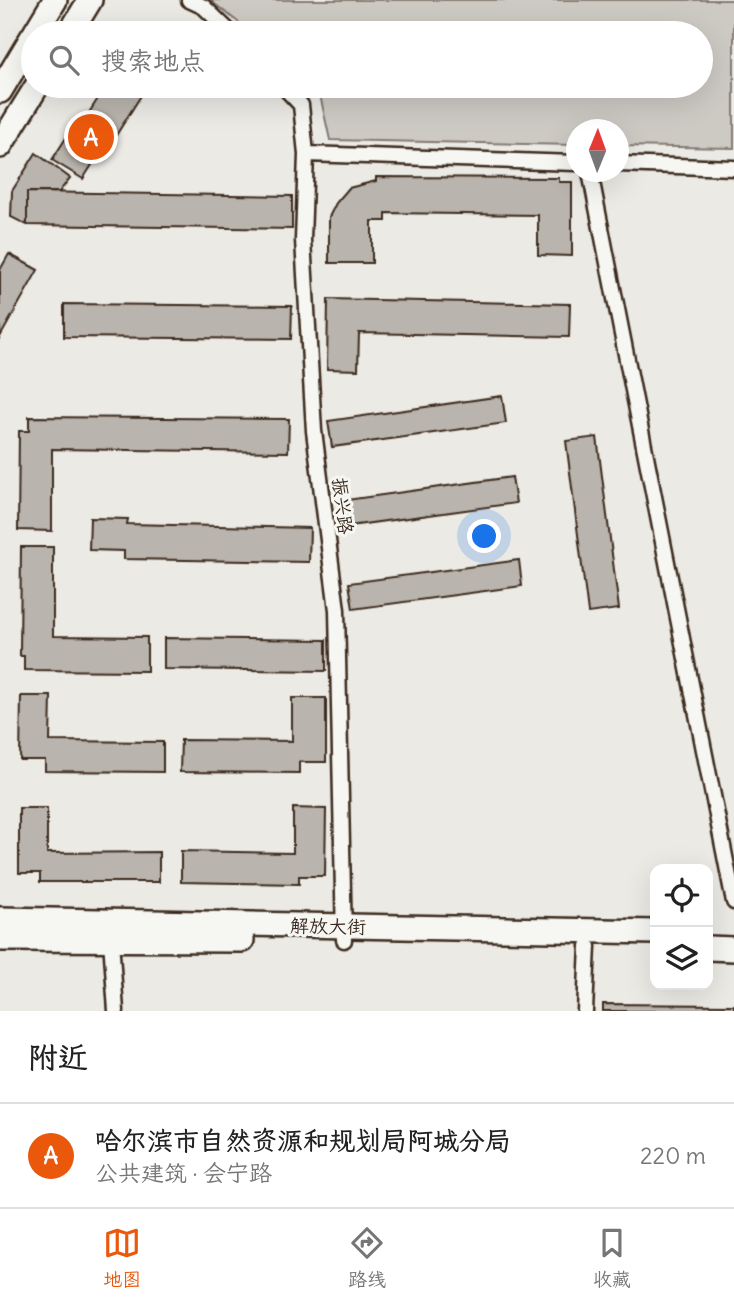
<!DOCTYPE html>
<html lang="zh">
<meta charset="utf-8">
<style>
:root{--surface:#fff;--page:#f2f2f2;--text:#222;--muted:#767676;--line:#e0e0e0;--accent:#ea580c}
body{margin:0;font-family:Delius,"LXGW WenKai TC",sans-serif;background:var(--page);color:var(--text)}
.controls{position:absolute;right:21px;bottom:21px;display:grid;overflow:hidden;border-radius:14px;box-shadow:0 7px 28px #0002}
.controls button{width:63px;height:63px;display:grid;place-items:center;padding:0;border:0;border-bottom:2px solid var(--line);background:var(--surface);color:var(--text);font:35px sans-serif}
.compass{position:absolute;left:566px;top:119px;width:63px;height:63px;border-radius:50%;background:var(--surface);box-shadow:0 7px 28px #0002;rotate:1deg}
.you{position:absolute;left:485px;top:537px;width:24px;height:24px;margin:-18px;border:5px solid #fff;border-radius:50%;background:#1a73e8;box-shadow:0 0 0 10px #1a73e833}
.badge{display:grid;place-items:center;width:46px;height:46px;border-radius:50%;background:var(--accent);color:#fff;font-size:23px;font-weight:700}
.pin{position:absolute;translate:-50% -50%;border:4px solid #fff;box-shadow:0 2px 7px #0006}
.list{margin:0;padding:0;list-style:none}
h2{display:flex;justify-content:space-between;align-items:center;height:91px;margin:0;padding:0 28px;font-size:30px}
h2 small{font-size:23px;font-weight:400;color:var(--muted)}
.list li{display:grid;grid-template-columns:46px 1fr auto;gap:21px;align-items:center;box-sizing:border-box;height:105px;padding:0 28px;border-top:2px solid var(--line)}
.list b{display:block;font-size:26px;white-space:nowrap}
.list p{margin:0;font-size:23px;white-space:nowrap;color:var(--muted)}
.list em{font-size:23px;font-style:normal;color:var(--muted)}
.icon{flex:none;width:38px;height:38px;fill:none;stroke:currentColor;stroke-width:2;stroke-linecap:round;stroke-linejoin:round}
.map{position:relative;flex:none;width:734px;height:1011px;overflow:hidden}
.search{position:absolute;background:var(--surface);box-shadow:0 7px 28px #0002;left:21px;right:21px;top:21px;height:77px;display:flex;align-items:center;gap:18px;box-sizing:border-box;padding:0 24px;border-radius:38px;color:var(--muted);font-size:26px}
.sheet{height:196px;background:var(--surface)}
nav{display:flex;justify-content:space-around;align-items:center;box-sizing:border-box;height:98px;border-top:2px solid var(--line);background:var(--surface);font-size:19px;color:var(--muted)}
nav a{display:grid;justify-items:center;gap:4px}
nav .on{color:var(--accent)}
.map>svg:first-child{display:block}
.green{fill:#cdcac4;stroke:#847a71;stroke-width:2}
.building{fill:#bab4ae;stroke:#3b2a1e;stroke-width:2}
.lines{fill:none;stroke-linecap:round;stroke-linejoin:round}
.minor-casing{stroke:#3b2a1e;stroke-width:19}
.primary-casing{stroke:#3b2a1e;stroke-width:28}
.minor{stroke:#f6f6f2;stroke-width:14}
.primary{stroke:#f6f6f2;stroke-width:23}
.labels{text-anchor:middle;stroke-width:6;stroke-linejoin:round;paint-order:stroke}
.street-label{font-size:19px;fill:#3b2a1e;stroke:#f6f6f2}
</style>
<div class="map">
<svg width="734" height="1011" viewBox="0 0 734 1011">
<rect width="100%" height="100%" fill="#ebeae5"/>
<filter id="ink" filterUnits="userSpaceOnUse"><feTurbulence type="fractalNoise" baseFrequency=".0143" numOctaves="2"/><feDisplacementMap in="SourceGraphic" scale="14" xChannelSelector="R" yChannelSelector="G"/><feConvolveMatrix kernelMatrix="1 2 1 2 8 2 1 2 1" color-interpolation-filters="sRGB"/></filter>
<g filter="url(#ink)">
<path class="green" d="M210 0H734V148L619 146 618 130H576V145L330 140 318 86H701V33H252Z"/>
<path class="building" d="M106 86H147L103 156 99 154 83 179 52 160 80 116 85 119Z
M318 86H344V89Z
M36 153 70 178 59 192H27V225L11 217 12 191Z
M376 177 559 178V182H572V256L538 255V215L386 213V221H372V263H329V217L336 203 349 188 376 181Z
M27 192 292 196V229L27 225Z
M9 254 38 270 0 337V270Z
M328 299 570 304 569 337 359 333 358 370 327 369Z
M64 304 292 306 291 339 64 337Z
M502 396 506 423 332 447 328 421Z
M29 417 289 419 288 452 52 449V531L18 530 19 431H29Z
M597 437 619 609 588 613 566 441Z
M512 477 516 503 342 527 339 501Z
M90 518 128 519 127 524 310 528 309 562 124 559V551L89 550Z
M21 547H53V636L147 637V671L24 670V656H20Z
M519 560 522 586 353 609 349 583Z
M164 638 326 640V671L164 669Z
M21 696H51L50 741 163 742V772L45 771V760H20Z
M292 698H326V762H299V773L180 772 181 740 292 741Z
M19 808H47V853L159 852V882H40V873H19Z
M293 808 326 809 325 876H299V884L181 882V851L293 853Z
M603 1004 734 1005V1011H603Z"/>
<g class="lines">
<defs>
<path id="minor" d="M189 0 204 7 231 33
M283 86 301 105 306 154 303 240 314 431 337 610 344 940
M306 154 576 163
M618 164 734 168
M590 172 734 902
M111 940 116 1011
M585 1011 588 946"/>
<path id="primary" d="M35 33 55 0
M70 33 90 0
M0 91 33 36
M0 146 37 86
M0 919 655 932
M0 939 242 940
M708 948 734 949"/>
</defs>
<use href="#minor" class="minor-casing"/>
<use href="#primary" class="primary-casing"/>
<use href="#minor" class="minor"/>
<use href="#primary" class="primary"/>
</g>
</g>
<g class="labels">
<g class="street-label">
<text transform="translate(343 506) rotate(83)" y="7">振兴路</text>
<text transform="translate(328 926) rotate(1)" y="7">解放大街</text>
</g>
</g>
</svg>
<div class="controls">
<button><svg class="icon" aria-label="locate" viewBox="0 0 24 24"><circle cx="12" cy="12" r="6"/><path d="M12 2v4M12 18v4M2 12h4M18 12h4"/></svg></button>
<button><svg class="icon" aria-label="layers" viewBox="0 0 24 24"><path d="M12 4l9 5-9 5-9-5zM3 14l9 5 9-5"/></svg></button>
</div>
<svg class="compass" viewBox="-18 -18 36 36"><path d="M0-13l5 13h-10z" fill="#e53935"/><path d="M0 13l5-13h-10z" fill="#767676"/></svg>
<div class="you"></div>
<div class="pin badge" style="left:91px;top:137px">A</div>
<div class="search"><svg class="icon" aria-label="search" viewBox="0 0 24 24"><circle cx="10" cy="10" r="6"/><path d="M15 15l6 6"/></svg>搜索地点</div>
</div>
<section class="sheet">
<h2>附近<small></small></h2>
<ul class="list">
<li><span class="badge">A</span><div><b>哈尔滨市自然资源和规划局阿城分局</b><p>公共建筑 · 会宁路</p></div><em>220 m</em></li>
</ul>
</section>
<nav>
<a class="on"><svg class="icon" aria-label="map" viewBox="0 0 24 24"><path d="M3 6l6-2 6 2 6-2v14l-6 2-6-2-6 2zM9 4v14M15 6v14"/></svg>地图</a>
<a><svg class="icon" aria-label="directions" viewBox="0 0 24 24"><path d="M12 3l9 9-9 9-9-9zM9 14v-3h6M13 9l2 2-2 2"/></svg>路线</a>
<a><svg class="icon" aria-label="saved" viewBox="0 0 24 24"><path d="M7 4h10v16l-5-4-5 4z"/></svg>收藏</a>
</nav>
